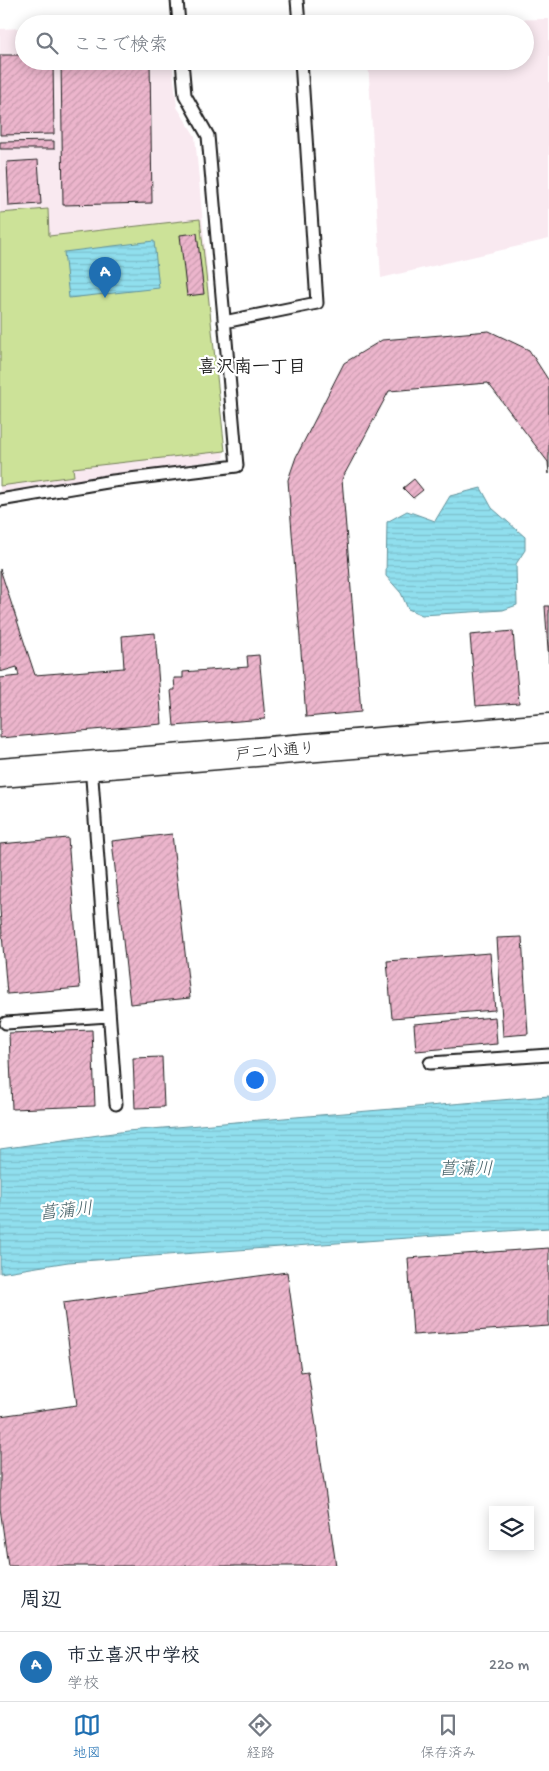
<!DOCTYPE html>
<html lang="ja">
<meta charset="utf-8">
<style>
:root{--surface:#fff;--page:#f6f6f7;--text:#1f2937;--muted:#747a83;--line:#e0e1e3;--accent:#1f6fb2}
body{margin:0;font-family:"Gochi Hand","Klee One",sans-serif;background:var(--page);color:var(--text)}
.controls{position:absolute;right:15px;bottom:15px;display:grid;overflow:hidden;border-radius:0px;box-shadow:0 2px 12px #0003}
.controls button{width:45px;height:45px;display:grid;place-items:center;padding:0;border:0;border-bottom:1px solid var(--line);background:var(--surface);color:var(--text);font:25px sans-serif}
.you{position:absolute;left:254px;top:1079px;width:18px;height:18px;margin:-12px;border:4px solid #fff;border-radius:50%;background:#1a73e8;box-shadow:0 0 0 8px #1a73e833}
.badge{display:grid;place-items:center;width:32px;height:32px;border-radius:50%;background:var(--accent);color:#fff;font-size:16px;font-weight:700}
.pin{position:absolute;translate:-50% -41px;filter:drop-shadow(0 1px 2px #0008)}
.pin::after{content:'';position:absolute;top:26px;width:18px;height:15px;background:inherit;clip-path:polygon(0 0,100% 0,50% 100%)}
.list{margin:0;padding:0;list-style:none}
h2{display:flex;justify-content:space-between;align-items:center;height:65px;margin:0;padding:0 20px;font-size:21px}
h2 small{font-size:16px;font-weight:400;color:var(--muted)}
.list li{display:grid;grid-template-columns:32px 1fr auto;gap:15px;align-items:center;box-sizing:border-box;height:70px;padding:0 20px;border-top:1px solid var(--line)}
.list b{display:block;font-size:19px;white-space:nowrap}
.list p{margin:0;font-size:16px;white-space:nowrap;color:var(--muted)}
.list em{font-size:16px;font-style:normal;color:var(--muted)}
.icon{flex:none;width:28px;height:28px;fill:none;stroke:currentColor;stroke-width:2;stroke-linecap:round;stroke-linejoin:round}
.map{position:relative;flex:none;width:549px;height:1566px;overflow:hidden}
.search{position:absolute;background:var(--surface);box-shadow:0 2px 12px #0003;left:15px;right:15px;top:15px;height:55px;display:flex;align-items:center;gap:12px;box-sizing:border-box;padding:0 18px;border-radius:28px;color:var(--muted);font-size:19px}
.sheet{height:135px;background:var(--surface)}
nav{display:flex;justify-content:space-around;align-items:center;box-sizing:border-box;height:70px;border-top:1px solid var(--line);background:var(--surface);font-size:14px;color:var(--muted)}
nav a{display:grid;justify-items:center;gap:2px}
nav .on{color:var(--accent)}
.map>svg:first-child{display:block}
.built{fill:#f9e9f0}
.green{fill:#cce298;stroke:#747f5a}
.water{fill:url(#water-rules);stroke:#62919a}
.building{fill:url(#building-hatch);stroke:#1c1c1c}
.lines{fill:none;stroke-linecap:round;stroke-linejoin:round}
.lane-casing{stroke:#1c1c1c;stroke-width:15}
.secondary-casing{stroke:#1c1c1c;stroke-width:31}
.lane{stroke:#fff;stroke-width:11}
.secondary{stroke:#fff;stroke-width:28}
.labels{text-anchor:middle;stroke-width:4.5;stroke-linejoin:round;paint-order:stroke}
.street-label{font-size:16px;fill:#1c1c1c;stroke:#fff}
.neighbourhood-label{font-size:18px;font-weight:bold;fill:#1c1c1c;stroke:#fff}
.water-label{font-size:18px;font-style:italic;fill:#456066;stroke:#fff}
</style>
<div class="map">
<svg width="549" height="1566" viewBox="0 0 549 1566">
<defs>
<pattern id="water-rules" width="6" height="5" patternUnits="userSpaceOnUse" patternTransform="scale(1.25)"><rect width="6" height="5" fill="#90dfee"/><path d="M0 2.5h6" fill="none" stroke="#7cbfcc"/></pattern>
<pattern id="building-hatch" width="6" height="6" patternUnits="userSpaceOnUse" patternTransform="scale(1.25)"><rect width="6" height="6" fill="#ecb5cc"/><path d="M-1 1l2-2M0 6l6-6M5 7l2-2" fill="none" stroke="#ca9baf"/></pattern>
</defs>
<rect width="100%" height="100%" fill="#fff"/>
<filter id="ink" filterUnits="userSpaceOnUse"><feTurbulence type="fractalNoise" baseFrequency=".02" numOctaves="2"/><feDisplacementMap in="SourceGraphic" scale="10" xChannelSelector="R" yChannelSelector="G"/><feConvolveMatrix kernelMatrix="1 2 1 2 8 2 1 2 1" color-interpolation-filters="sRGB"/></filter>
<g filter="url(#ink)">
<path class="built" d="M549 19V239L381 278 368 61H525V24H366V22Z
M24 28V61H172L177 107 195 136 224 459 0 492V29Z"/>
<path class="green" d="M48 209 49 236 200 219 225 451 73 468 74 476 0 486V213Z"/>
<path class="water" d="M154 241 159 288 69 298 64 252Z
M481 488 492 508 525 537V550L516 564 517 605 503 610 422 615 408 609 401 593 386 576 387 522 407 511 435 521 450 496Z
M549 1096V1228L68 1262 0 1273V1149L127 1131Z"/>
<path class="building" d="M0 55H24V61H53L54 134 0 135Z
M61 61H150L152 203 63 205Z
M54 141V149H0V142Z
M38 160 41 204 9 206 7 162Z
M197 233 204 294 187 296 180 235Z
M489 331 529 350 549 381V474L548 462 488 383 389 391 342 479 361 712 306 717 288 480 296 457 344 363 382 340Z
M414 479 423 490 413 498 403 488Z
M0 569 35 675 124 668 122 636 155 633 162 724 0 738V678L19 676 17 667 0 672Z
M545 606H549V663Z
M513 631 519 703 476 706 470 635Z
M259 655 265 719 174 726 171 690H175L174 678H183V672L248 667 247 656Z
M172 834 190 998 130 1004 112 841Z
M68 838 80 988 7 994 0 910V844Z
M522 937 528 1034 503 1036 497 938Z
M490 953 495 1010 392 1018 387 961Z
M495 1017 497 1044 416 1051 414 1024Z
M92 1030 95 1106 12 1109 9 1033Z
M162 1057 164 1107 135 1108 133 1058Z
M549 1248V1326L413 1335 408 1258Z
M287 1272 301 1372 308 1371 336 1566H8L0 1508V1416L77 1405 63 1303Z"/>
<g class="lines">
<defs>
<path id="lane" d="M177 0 179 24
M297 0 299 24
M224 322 317 303 301 61
M0 500 113 481 237 466 208 136 185 95 182 61
M91 765 116 1104
M6 1023 108 1016
M430 1063 549 1055"/>
<path id="secondary" d="M0 773 549 728"/>
</defs>
<use href="#lane" class="lane-casing"/>
<use href="#secondary" class="secondary-casing"/>
<use href="#lane" class="lane"/>
<use href="#secondary" class="secondary"/>
</g>
</g>
<g class="labels">
<g class="street-label">
<text transform="translate(275 750) rotate(-5)" y="6">戸二小通り</text>
</g>
<g class="neighbourhood-label">
<text x="252" y="372">喜沢南一丁目</text>
</g>
<g class="water-label">
<text x="466" y="1174">菖蒲川</text>
<text transform="translate(66 1210) rotate(-6)" y="6">菖蒲川</text>
</g>
</g>
</svg>
<div class="controls">
<button><svg class="icon" aria-label="layers" viewBox="0 0 24 24"><path d="M12 4l9 5-9 5-9-5zM3 14l9 5 9-5"/></svg></button>
</div>
<div class="you"></div>
<div class="pin badge" style="left:105px;top:298px">A</div>
<div class="search"><svg class="icon" aria-label="search" viewBox="0 0 24 24"><circle cx="10" cy="10" r="6"/><path d="M15 15l6 6"/></svg>ここで検索</div>
</div>
<section class="sheet">
<h2>周辺<small></small></h2>
<ul class="list">
<li><span class="badge">A</span><div><b>市立喜沢中学校</b><p>学校</p></div><em>220 m</em></li>
</ul>
</section>
<nav>
<a class="on"><svg class="icon" aria-label="map" viewBox="0 0 24 24"><path d="M3 6l6-2 6 2 6-2v14l-6 2-6-2-6 2zM9 4v14M15 6v14"/></svg>地図</a>
<a><svg class="icon" aria-label="directions" viewBox="0 0 24 24"><path d="M12 3l9 9-9 9-9-9zM9 14v-3h6M13 9l2 2-2 2"/></svg>経路</a>
<a><svg class="icon" aria-label="saved" viewBox="0 0 24 24"><path d="M7 4h10v16l-5-4-5 4z"/></svg>保存済み</a>
</nav>
